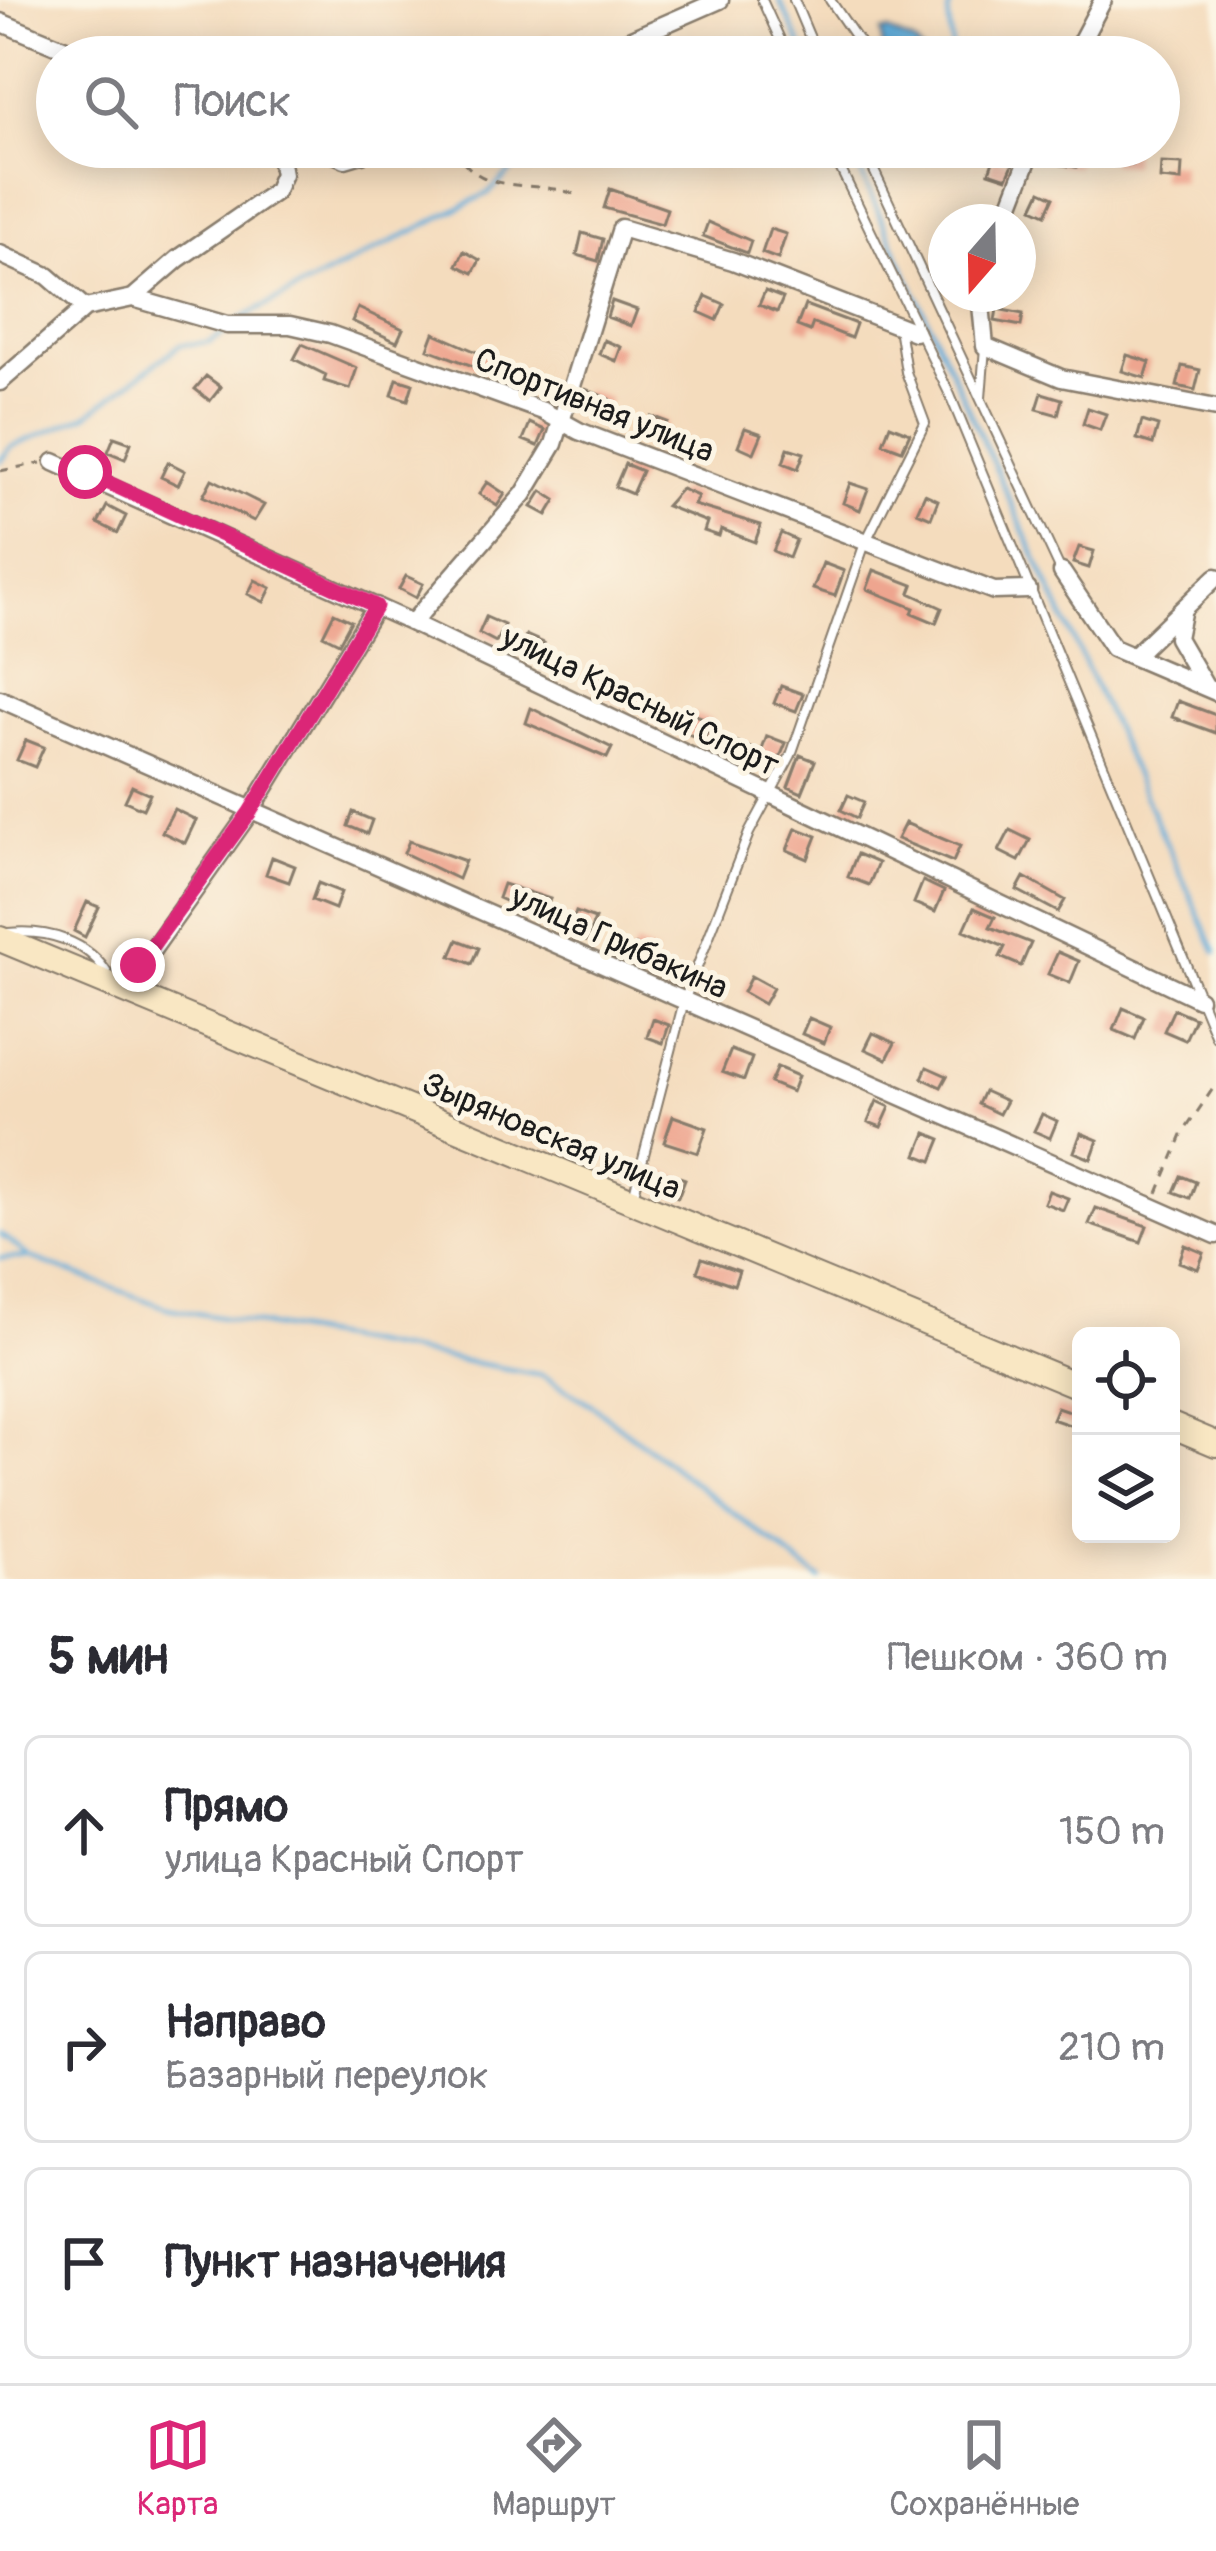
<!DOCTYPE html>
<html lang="ru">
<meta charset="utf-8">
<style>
:root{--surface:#fff;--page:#f7f7f7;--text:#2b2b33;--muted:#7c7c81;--line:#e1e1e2;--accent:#db2777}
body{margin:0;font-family:Pangolin,sans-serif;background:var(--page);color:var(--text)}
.controls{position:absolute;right:36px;bottom:36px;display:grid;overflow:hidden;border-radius:18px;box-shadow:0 6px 30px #0003}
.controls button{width:108px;height:108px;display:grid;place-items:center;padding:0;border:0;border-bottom:3px solid var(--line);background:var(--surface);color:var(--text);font:60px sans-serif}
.compass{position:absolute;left:928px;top:204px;width:108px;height:108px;border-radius:50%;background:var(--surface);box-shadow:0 6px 30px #0003;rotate:200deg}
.stop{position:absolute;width:36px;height:36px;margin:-27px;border:9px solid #db2777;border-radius:50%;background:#fff}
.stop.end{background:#db2777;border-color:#fff;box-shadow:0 3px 12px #0008}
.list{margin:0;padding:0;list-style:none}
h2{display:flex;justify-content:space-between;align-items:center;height:156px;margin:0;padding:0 48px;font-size:51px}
h2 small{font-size:39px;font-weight:400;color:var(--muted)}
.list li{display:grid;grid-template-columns:78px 1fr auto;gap:36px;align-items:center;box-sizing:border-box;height:192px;margin:0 24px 24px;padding:0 24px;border:3px solid var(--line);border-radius:18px}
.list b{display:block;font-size:45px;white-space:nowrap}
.list p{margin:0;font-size:39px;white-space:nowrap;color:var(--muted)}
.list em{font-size:39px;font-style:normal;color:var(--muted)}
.icon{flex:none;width:66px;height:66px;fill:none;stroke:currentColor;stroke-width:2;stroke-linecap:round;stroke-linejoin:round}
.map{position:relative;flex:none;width:1216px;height:1579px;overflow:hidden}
.search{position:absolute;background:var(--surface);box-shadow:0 6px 30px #0003;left:36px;right:36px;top:36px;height:132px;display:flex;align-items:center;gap:30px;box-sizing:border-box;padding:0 42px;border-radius:66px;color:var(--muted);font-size:45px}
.sheet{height:804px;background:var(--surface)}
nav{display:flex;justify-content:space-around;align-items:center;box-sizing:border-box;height:168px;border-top:3px solid var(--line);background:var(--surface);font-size:33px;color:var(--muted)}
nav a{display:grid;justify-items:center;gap:6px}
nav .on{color:var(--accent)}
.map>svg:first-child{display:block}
.water{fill:#60acd9;stroke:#3e647a;stroke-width:3}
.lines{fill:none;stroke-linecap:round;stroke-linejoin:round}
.stream{stroke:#60acd9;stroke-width:4.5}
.building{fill:#eea58f}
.lane-casing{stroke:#887c6c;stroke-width:12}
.street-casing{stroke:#887c6c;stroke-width:21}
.secondary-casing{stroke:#887c6c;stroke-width:28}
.path{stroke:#887c6c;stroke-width:3;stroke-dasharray:9 9;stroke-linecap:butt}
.lane{stroke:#fff;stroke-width:8}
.street{stroke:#fff;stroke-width:16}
.secondary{stroke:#f9e7c3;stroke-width:24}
.route{stroke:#db2777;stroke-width:15}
.labels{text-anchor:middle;stroke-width:10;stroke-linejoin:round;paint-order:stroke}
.street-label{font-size:33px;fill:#1c1c1c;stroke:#fcf5e5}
</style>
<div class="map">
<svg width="1216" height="1579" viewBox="0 0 1216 1579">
<rect width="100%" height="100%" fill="#fcf5e5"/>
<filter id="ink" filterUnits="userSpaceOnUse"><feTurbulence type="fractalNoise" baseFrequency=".00833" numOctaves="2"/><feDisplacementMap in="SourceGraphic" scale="24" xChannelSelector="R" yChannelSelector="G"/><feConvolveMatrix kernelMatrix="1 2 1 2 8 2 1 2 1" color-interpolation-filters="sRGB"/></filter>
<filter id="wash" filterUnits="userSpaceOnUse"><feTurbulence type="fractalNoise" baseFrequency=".004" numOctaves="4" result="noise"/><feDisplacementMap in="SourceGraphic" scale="48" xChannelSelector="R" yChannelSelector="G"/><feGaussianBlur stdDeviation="2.7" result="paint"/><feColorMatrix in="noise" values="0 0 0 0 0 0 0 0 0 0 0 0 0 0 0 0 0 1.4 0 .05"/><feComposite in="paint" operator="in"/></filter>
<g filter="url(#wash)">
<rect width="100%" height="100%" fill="#f4dcbd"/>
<path class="water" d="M888 31 914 43 927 57H884L881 32Z"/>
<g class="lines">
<path class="stream" d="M779 0 807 57
M953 0 948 12 953 57
M870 57 882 52
M849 147 1216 952
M238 320 490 192 536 147
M0 461 11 447 87 415 180 345 210 342 231 329
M0 1234 31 1258
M0 1258H31L167 1308 542 1375 592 1405 820 1579"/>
</g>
<g id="blocks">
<path class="building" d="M548 35 556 52 545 57 533 42Z
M1112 147 1133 148 1132 165 1111 164Z
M1058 148 1079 151 1076 167 1056 164Z
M994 158 1013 164 1007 178 989 172Z
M1161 163 1182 164 1181 181 1160 179Z
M610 189 667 209 662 224 604 208Z
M1041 191 1054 197 1046 214 1033 208Z
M708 222 751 241 747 253 703 236Z
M770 229 786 234 778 259 762 253Z
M582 233 603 239 598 261 577 255Z
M1018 246 1032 251 1020 286H1018Z
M464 251 480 260 473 273 457 265Z
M765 291 783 298 777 312 759 305Z
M706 296 724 304 717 320 699 312Z
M612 301 637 310 631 326 607 317Z
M805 305 856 324 851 338 813 323 810 331 797 326Z
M358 308 403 329 397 342 352 321Z
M997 309 1023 314 1021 326 995 321Z
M434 333 524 373 520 384 428 349Z
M604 340 621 347 616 361 599 354Z
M302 344 357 368 350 389 324 381 326 375 294 359Z
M1127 355 1150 362 1145 378 1122 371Z
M1182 366 1200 370 1195 390 1177 386Z
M206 376 221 387 210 401 195 389Z
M397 379 413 384 408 400 392 395Z
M585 389 610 399 602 416 579 407Z
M1042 393 1062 399 1058 415 1037 409Z
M1088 408 1106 414 1100 430 1083 424Z
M651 416 667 422 661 439 645 433Z
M1142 421 1158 426 1153 444 1137 439Z
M530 423 545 430 538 446 523 440Z
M890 425 910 433 902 450 883 443Z
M745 428 762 434 754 453 738 446Z
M114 437 131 443 125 459 108 452Z
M788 448 804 453 798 469 783 463Z
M168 462 185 471 178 485 161 477Z
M625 464 642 471 632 494 615 487Z
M212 479 264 505 254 521 203 496Z
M487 482 505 494 497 506 479 494Z
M850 483 868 489 860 510 843 503Z
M681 489 698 496 694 505 761 525 755 542 721 529 719 536 704 531 707 522 666 506Z
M542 491 556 500 547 515 532 507Z
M925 494 938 500 931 518 917 512Z
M107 506 126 516 118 533 98 523Z
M781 533 796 540 789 558 773 551Z
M1079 547 1094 551 1089 568 1073 563Z
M823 563 844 571 835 596 813 589Z
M874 570 913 585 910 593 942 608 936 623 912 613 914 608 867 589Z
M406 576 423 584 416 598 399 589Z
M255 580 271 588 264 602 248 594Z
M334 613 351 621 339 643 323 635Z
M486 617 504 625 496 642 479 633Z
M526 635 544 643 536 662 518 654Z
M593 668 651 701 647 710 639 707 637 711 586 684Z
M781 686 803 694 796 711 774 703Z
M1178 701 1216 715V733L1172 717Z
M531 708 612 748 607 758 526 723Z
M693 714 712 721 704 740 685 733Z
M767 736 786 743 778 762 760 755Z
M26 740 44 747 35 767 17 760Z
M735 741 754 749 747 768 728 760Z
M800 755 815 761 802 793 788 787Z
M132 786 150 794 143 809 125 801Z
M848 795 864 802 857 818 841 810Z
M174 809 196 820 185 843 162 832Z
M353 812 372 820 367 834 348 826Z
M905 823 960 846 953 862 897 839Z
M796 828 817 836 808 859 787 850Z
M1010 830 1030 840 1019 861 999 851Z
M409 841 465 861 458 879 404 853Z
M857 854 878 863 869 885 848 877Z
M272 857 295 866 289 882 266 874Z
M1024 877 1065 900 1058 912 1017 890Z
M923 881 944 891 935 912 914 903Z
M318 883 341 892 335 909 312 900Z
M503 884 550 899 542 918 498 898Z
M87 902 99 907 85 937 74 931Z
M974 908 995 917 990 927 1031 943 1021 966 1000 957 1005 947 964 930Z
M576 912 595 919 586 941 567 934Z
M458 940 479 948 472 964 451 956Z
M635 945 656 954 650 968 629 959Z
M1058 952 1079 961 1070 983 1048 974Z
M751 976 773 988 764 1004 743 992Z
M1123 1008 1144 1017 1135 1039 1114 1030Z
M1174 1009 1195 1018 1185 1040 1164 1031Z
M809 1018 830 1027 824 1043 802 1034Z
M653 1019 669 1025 663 1043 647 1037Z
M873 1033 895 1043 887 1059 865 1049Z
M731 1050 752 1058 744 1080 722 1072Z
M777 1067 798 1076 792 1092 770 1083Z
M927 1067 947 1076 941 1087 922 1078Z
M984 1091 1006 1101 999 1114 978 1104Z
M877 1101 890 1107 881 1127 868 1122Z
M1042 1114 1057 1121 1050 1138 1034 1131Z
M673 1116 707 1128 698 1153 664 1142Z
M926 1133 941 1139 932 1161 917 1155Z
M1081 1133 1098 1140 1091 1159 1074 1152Z
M659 1170 685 1179 678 1197 653 1188Z
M1181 1176 1196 1182 1190 1198 1174 1192Z
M1049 1191 1068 1198 1063 1210 1044 1203Z
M1096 1208 1147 1226 1141 1242 1089 1224Z
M1185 1245 1204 1253 1198 1269 1179 1262Z
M702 1258 739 1271 734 1285 697 1272Z
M1057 1407 1081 1415V1429L1052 1419Z"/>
</g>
</g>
<g filter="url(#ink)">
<use href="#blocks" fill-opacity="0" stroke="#887c6c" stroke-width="3"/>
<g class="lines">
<defs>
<path id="lane" d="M762 0 788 57
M794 0 818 57
M830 0 861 45
M830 147 950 395 1216 1037
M863 147 1061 571
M1012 147 1028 155
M981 398 985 347
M8 933C47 929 89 941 109 976
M633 1197 684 1001 749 833 791 755 865 543 925 423 906 372 899 327"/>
<path id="street" d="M0 22 85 57
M590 57 720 0
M1073 57 1103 0
M319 147 345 159 385 147
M1004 222 1033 147
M0 254 48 276 85 308
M980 294 985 346 1061 378 1216 408
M133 298 227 325H290L330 334 543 411 579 431 994 591 1028 590
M0 382 85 308 133 298 178 259 275 192 283 174 278 147
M54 462 412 623 1199 999
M1062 572 1113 648 1216 692
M1182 613 1177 638 1205 686
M412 623 524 494 554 444 621 228 733 261 915 332
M1135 655 1216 577
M0 699 1216 1235
M123 991 250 812 376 606"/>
<path id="secondary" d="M0 939 1081 1387
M1171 1425 1216 1444"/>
</defs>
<use href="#lane" class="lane-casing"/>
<use href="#street" class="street-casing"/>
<use href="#secondary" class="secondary-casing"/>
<path class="path" d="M454 147C481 201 533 176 579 196
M0 471 41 463
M1158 1193 1183 1133 1216 1084"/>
<use href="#lane" class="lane"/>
<use href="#street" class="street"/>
<use href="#secondary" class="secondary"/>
</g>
</g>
<g class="lines" filter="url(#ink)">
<path class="route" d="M85 472 376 606 250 812 138 965"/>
</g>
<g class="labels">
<g class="street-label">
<text transform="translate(595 404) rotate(22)" y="12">Спортивная улица</text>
<text transform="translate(641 700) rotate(26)" y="12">улица Красный Спорт</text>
<text transform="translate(620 941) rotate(24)" y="12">улица Грибакина</text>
<text transform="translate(552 1135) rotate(23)" y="12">Зыряновская улица</text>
</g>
</g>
</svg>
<div class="controls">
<button><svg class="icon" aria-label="locate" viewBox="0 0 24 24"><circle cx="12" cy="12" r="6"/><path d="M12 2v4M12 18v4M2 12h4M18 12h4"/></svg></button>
<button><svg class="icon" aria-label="layers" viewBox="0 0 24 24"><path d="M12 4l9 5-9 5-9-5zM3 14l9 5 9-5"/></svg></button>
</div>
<svg class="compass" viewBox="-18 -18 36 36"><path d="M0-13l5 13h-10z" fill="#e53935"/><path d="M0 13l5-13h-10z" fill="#7c7c81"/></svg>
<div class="stop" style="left:85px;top:472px"></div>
<div class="stop end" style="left:138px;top:965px"></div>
<div class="search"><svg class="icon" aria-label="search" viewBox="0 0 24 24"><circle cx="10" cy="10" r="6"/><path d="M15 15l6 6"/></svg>Поиск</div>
</div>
<section class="sheet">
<h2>5 мин<small>Пешком · 360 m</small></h2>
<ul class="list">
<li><svg class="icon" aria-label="ahead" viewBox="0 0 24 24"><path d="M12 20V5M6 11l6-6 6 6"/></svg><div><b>Прямо</b><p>улица Красный Спорт</p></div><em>150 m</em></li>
<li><svg class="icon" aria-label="right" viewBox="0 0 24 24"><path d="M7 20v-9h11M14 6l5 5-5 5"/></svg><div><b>Направо</b><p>Базарный переулок</p></div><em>210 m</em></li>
<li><svg class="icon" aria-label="arrive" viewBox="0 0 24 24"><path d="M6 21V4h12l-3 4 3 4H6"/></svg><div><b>Пункт назначения</b></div></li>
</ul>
</section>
<nav>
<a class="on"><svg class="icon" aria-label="map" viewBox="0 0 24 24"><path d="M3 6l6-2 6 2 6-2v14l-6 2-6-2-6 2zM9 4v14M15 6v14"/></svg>Карта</a>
<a><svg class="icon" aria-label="directions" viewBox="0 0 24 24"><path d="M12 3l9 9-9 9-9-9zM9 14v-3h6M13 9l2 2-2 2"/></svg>Маршрут</a>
<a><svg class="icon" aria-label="saved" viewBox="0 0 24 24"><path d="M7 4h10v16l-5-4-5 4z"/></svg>Сохранённые</a>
</nav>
